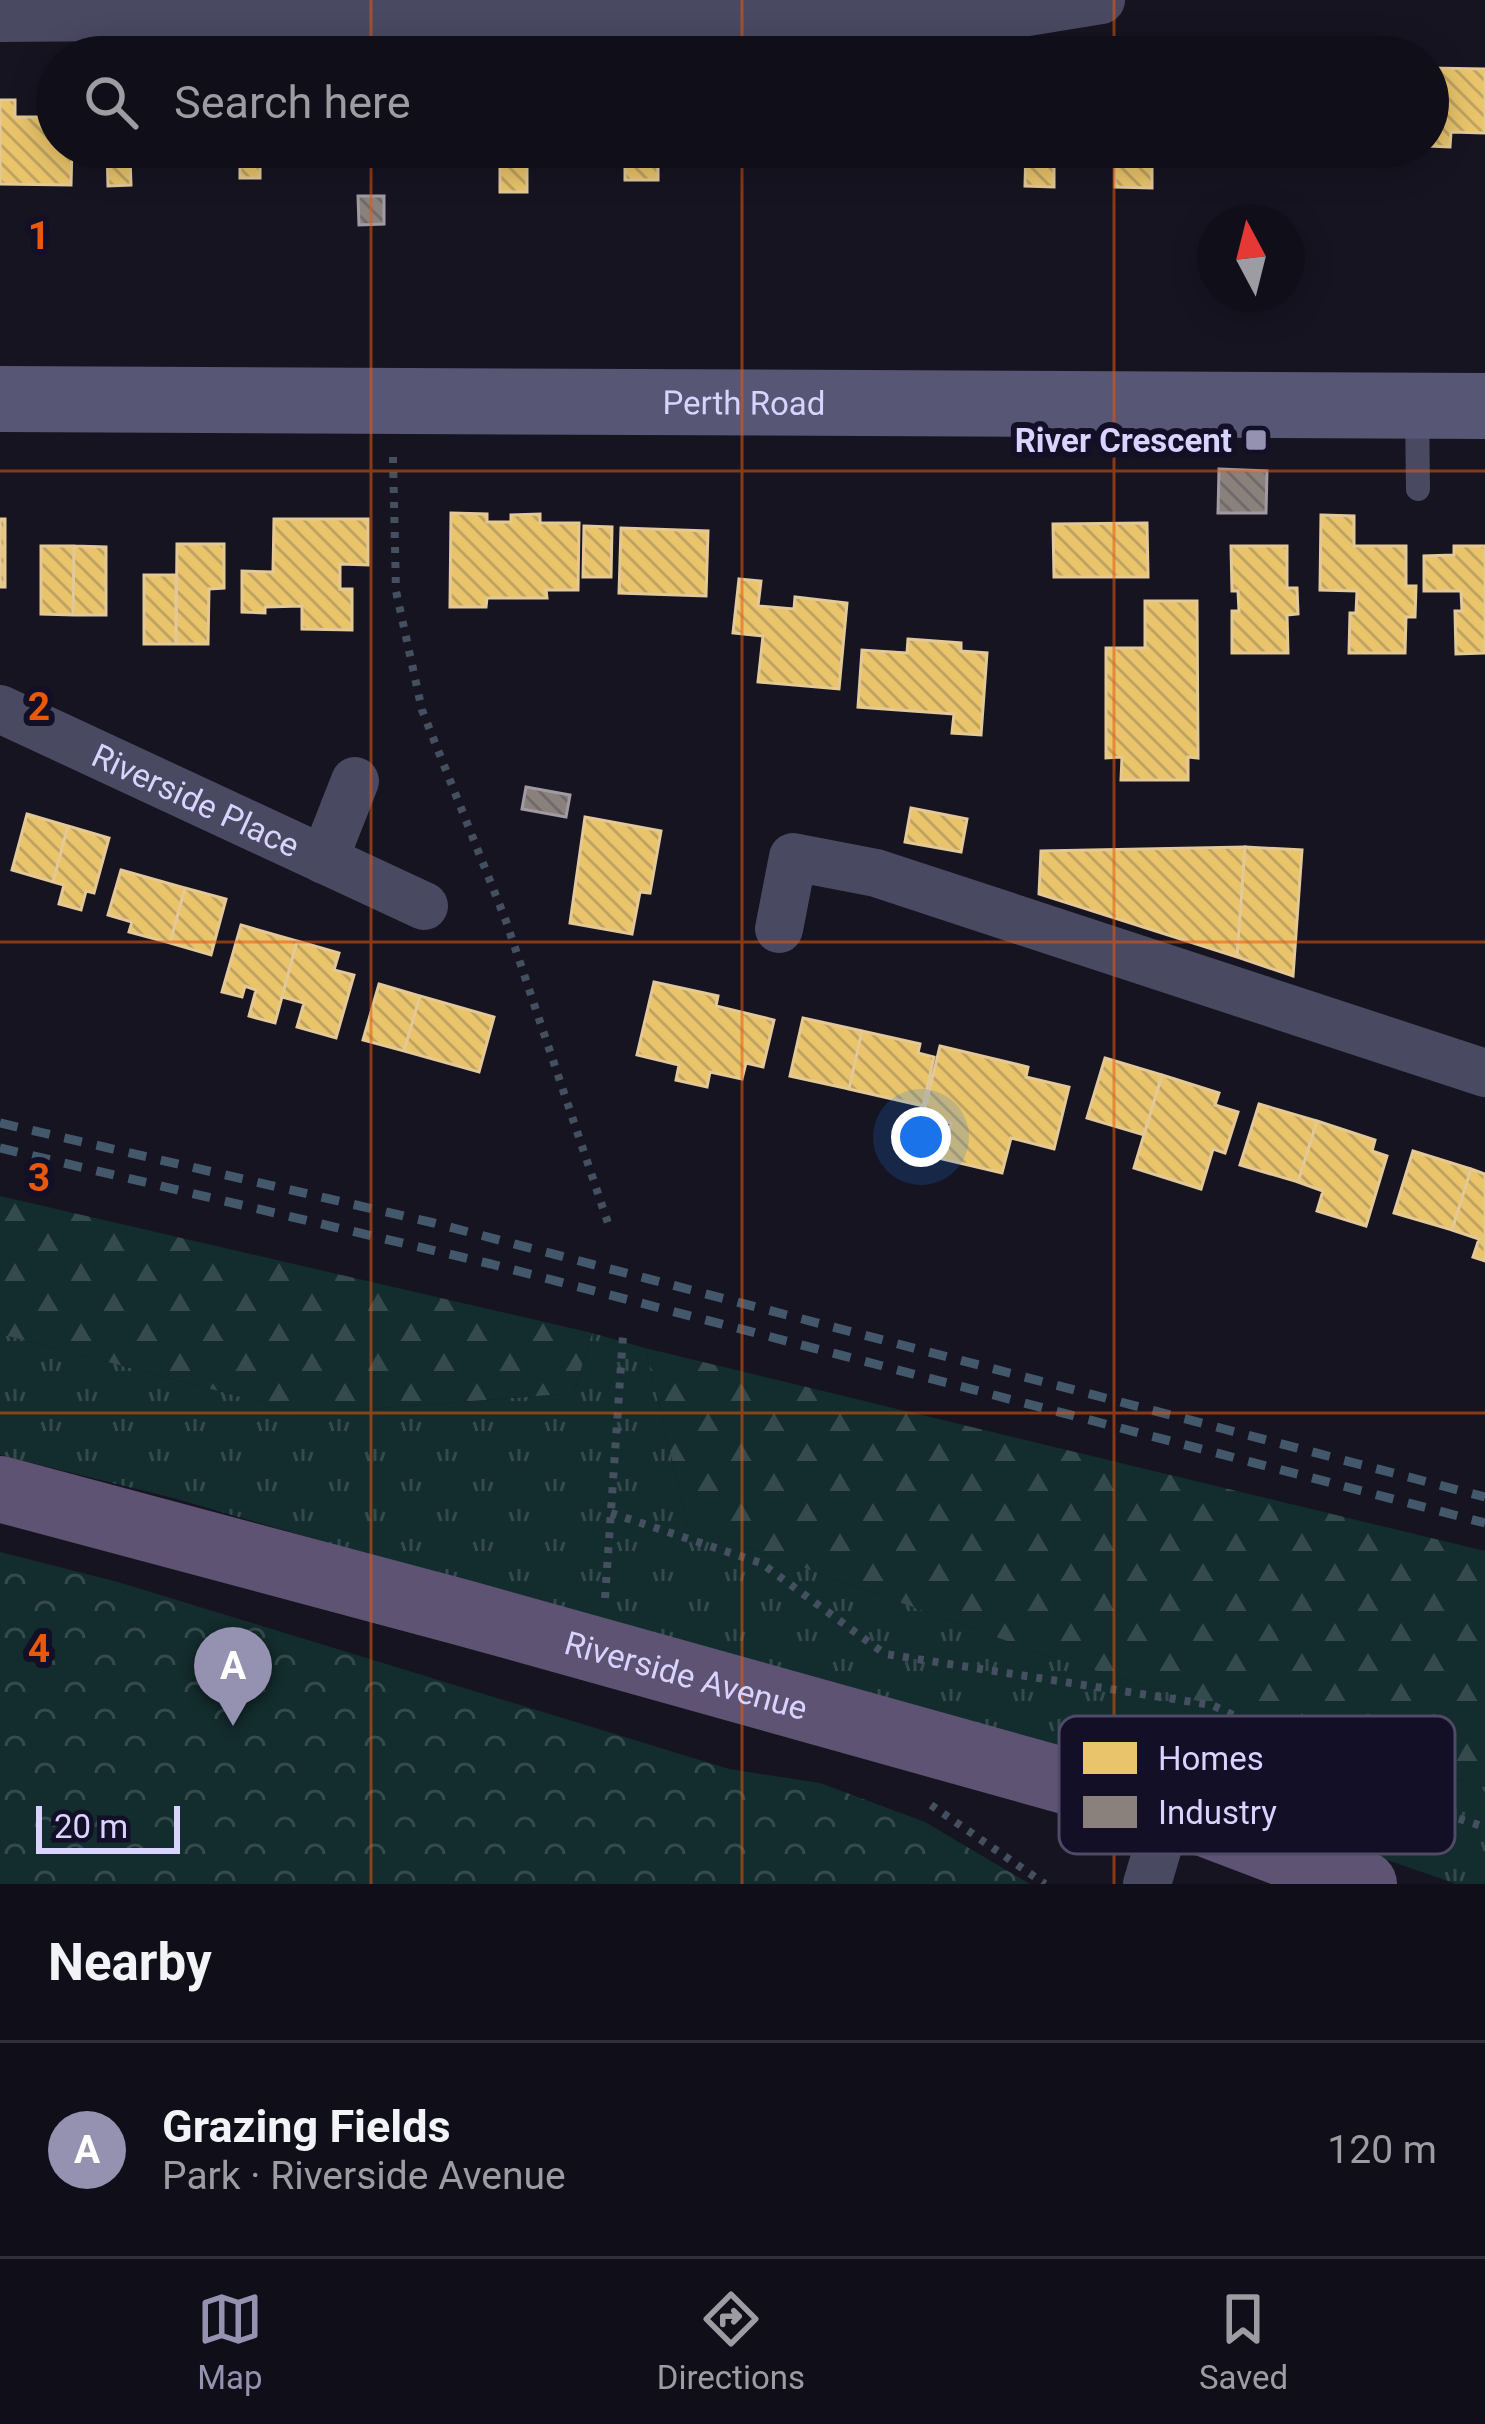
<!DOCTYPE html>
<meta charset="utf-8">
<style>
:root{--surface:#100f19;--page:#1e1d26;--text:#f1f3f6;--muted:#9c9ca2;--line:#302f38;--accent:#9591b1}
body{margin:0;font-family:Roboto,sans-serif;background:var(--page);color:var(--text)}
.compass{position:absolute;left:1197px;top:204px;width:108px;height:108px;border-radius:50%;background:var(--surface);box-shadow:0 6px 30px #0003;rotate:353deg}
.scale{position:absolute;left:36px;bottom:30px;width:144px;box-sizing:border-box;padding-left:12px;border:6px solid #d9d4ff;border-top:0;font-size:33px;line-height:42px;white-space:nowrap;color:#d9d4ff;-webkit-text-stroke:9px #130f26;paint-order:stroke}
.you{position:absolute;left:921px;top:1137px;width:42px;height:42px;margin:-30px;border:9px solid #fff;border-radius:50%;background:#1a73e8;box-shadow:0 0 0 18px #1a73e833}
.badge{display:grid;place-items:center;width:78px;height:78px;border-radius:50%;background:var(--accent);color:#fff;font-size:39px;font-weight:700}
.pin{position:absolute;translate:-50% -99px;filter:drop-shadow(0 3px 6px #0008)}
.pin::after{content:'';position:absolute;top:63px;width:42px;height:36px;background:inherit;clip-path:polygon(0 0,100% 0,50% 100%)}
.list{margin:0;padding:0;list-style:none}
h2{display:flex;justify-content:space-between;align-items:center;height:156px;margin:0;padding:0 48px;font-size:51px}
h2 small{font-size:39px;font-weight:400;color:var(--muted)}
.list li{display:grid;grid-template-columns:78px 1fr auto;gap:36px;align-items:center;box-sizing:border-box;height:216px;padding:0 48px;border-top:3px solid var(--line)}
.list b{display:block;font-size:45px;white-space:nowrap}
.list p{margin:0;font-size:39px;white-space:nowrap;color:var(--muted)}
.list em{font-size:39px;font-style:normal;color:var(--muted)}
.icon{flex:none;width:66px;height:66px;fill:none;stroke:currentColor;stroke-width:2;stroke-linecap:round;stroke-linejoin:round}
.map{position:relative;flex:none;width:1485px;height:1884px;overflow:hidden}
.search{position:absolute;background:var(--surface);box-shadow:0 6px 30px #0003;left:36px;right:36px;top:36px;height:132px;display:flex;align-items:center;gap:30px;box-sizing:border-box;padding:0 42px;border-radius:66px;color:var(--muted);font-size:45px}
.sheet{height:372px;background:var(--surface)}
nav{display:flex;justify-content:space-around;align-items:center;box-sizing:border-box;height:168px;border-top:3px solid var(--line);background:var(--surface);font-size:33px;color:var(--muted)}
nav a{display:grid;justify-items:center;gap:6px}
nav .on{color:var(--accent)}
.map>svg:first-child{display:block}
.grass{fill:url(#grass-tufts)}
.forest{fill:url(#forest-firs)}
.park{fill:url(#park-crowns)}
.homes{fill:url(#homes-back-hatch);stroke:#e4c997;stroke-width:3}
.industry{fill:url(#industry-back-hatch);stroke:#a29aa3;stroke-width:3}
.lines{fill:none;stroke-linecap:round;stroke-linejoin:round}
.path{stroke:#44505f;stroke-width:8;stroke-dasharray:6 9;stroke-linecap:butt}
.lane{stroke:#4a4962;stroke-width:24}
.street{stroke:#4a4962;stroke-width:48}
.secondary{stroke:#575674;stroke-width:66}
.primary{stroke:#5e5373;stroke-width:66}
.rail{stroke:#43596b;stroke-width:9;stroke-dasharray:18 15;stroke-linecap:butt}
.grid{fill:none;stroke:#e8590c;stroke-width:3;stroke-opacity:0.55}
.poi-dot{fill:#9591b1;stroke:#130f26;stroke-width:4.5}
.labels{text-anchor:middle;stroke-width:12;stroke-linejoin:round;paint-order:stroke}
.street-label{font-size:33px;fill:#d9d4ff;stroke:#130f26}
.poi-label{font-size:33px;font-weight:bold;fill:#d9d4ff;stroke:#130f26;text-anchor:end}
.key{fill:#130f26;stroke:#4e4a67;stroke-width:3}
.key-label{font-size:33px;fill:#d9d4ff}
.grid-label{font-size:39px;text-anchor:middle;font-weight:bold;fill:#e8590c;stroke:#130f26;stroke-width:12;stroke-linejoin:round;paint-order:stroke}
</style>
<div class="map">
<svg width="1485" height="1884" viewBox="0 0 1485 1884">
<defs>
<pattern id="grass-tufts" width="24" height="20" patternUnits="userSpaceOnUse" patternTransform="scale(3)"><rect width="24" height="20" fill="#132c2d"/><path d="M3 7l-1-3M5 7V3M7 7l1-3M15 17l-1-3M17 17v-4M19 17l1-3" fill="none" stroke="#354a4c"/></pattern>
<pattern id="forest-firs" width="22" height="20" patternUnits="userSpaceOnUse" patternTransform="scale(3)"><rect width="22" height="20" fill="#132c2d"/><path d="M5 1l3.5 6h-7zM16 11l3.5 6h-7z" fill="#354a4c"/></pattern>
<pattern id="park-crowns" width="20" height="18" patternUnits="userSpaceOnUse" patternTransform="scale(3)"><rect width="20" height="18" fill="#132c2d"/><path d="M2 6a3 3 0 1 1 6 0M12 15a3 3 0 1 1 6 0" fill="none" stroke="#354a4c"/></pattern>
<pattern id="homes-back-hatch" width="6" height="6" patternUnits="userSpaceOnUse" patternTransform="scale(3)"><rect width="6" height="6" fill="#e9c46a"/><path d="M-1 5l2 2M0 0l6 6M5-1l2 2" fill="none" stroke="#bfa362"/></pattern>
<pattern id="industry-back-hatch" width="6" height="6" patternUnits="userSpaceOnUse" patternTransform="scale(3)"><rect width="6" height="6" fill="#8a817c"/><path d="M-1 5l2 2M0 0l6 6M5-1l2 2" fill="none" stroke="#706a6b"/></pattern>
</defs>
<rect width="100%" height="100%" fill="#161421"/>
<path class="grass" d="M592 1333 645 1348 688 1526 1057 1659 1485 1787V1884H1456L1211 1798 173 1498 0 1455V1334L307 1414 574 1393Z"/>
<path class="forest" d="M0 1196 592 1333 574 1393 307 1414 0 1334Z
M645 1348 1485 1551V1787L1057 1659 688 1526Z"/>
<path class="park" d="M0 1552 118 1582 729 1769 820 1783 925 1822 1030 1884H0Z"/>
<path class="homes" d="M1428 68 1485 69V133L1451 132 1450 147 1428 146Z
M0 100H15V117H57V147H72L71 185 0 184Z
M107 147H193V155L130 157 131 185 108 186Z
M240 147H348V149H325V157L260 158V178H240Z
M372 147H459V159L372 160Z
M500 147H587V164H527V192H500Z
M625 147H729V165H658V180H625Z
M762 147H853V165L762 166Z
M897 147H991V164L897 165Z
M1026 147H1152V188L1115 187V157L1054 156V187L1025 186Z
M1164 147H1279V150H1247V161L1164 160Z
M451 513 487 514V522H511V515L540 514V523H579L578 590H546L547 598H487L486 607H450Z
M1321 515 1354 516V546H1406V586H1416L1415 617H1406L1405 653H1349L1350 613H1356L1357 591 1320 590Z
M0 519H5V587H0Z
M274 519H368V565L340 564V589H352V630L302 629V606L265 607V613L242 612V571L273 572Z
M1147 523 1148 577H1054L1053 524Z
M584 526 612 527 611 577H583Z
M621 528 708 531 706 596 619 593Z
M177 544H224V588L209 589 208 644H176Z
M41 546H74L73 615 41 614Z
M74 546 106 547V615H73Z
M1231 546H1287V588H1297L1298 614 1287 615 1288 653H1232V611H1239L1238 591H1232Z
M1454 546H1485V653L1456 654 1455 611H1462L1461 591H1424V556L1454 555Z
M144 575H176V644H144Z
M739 579 761 581 758 606 794 609 795 597 847 603 839 689 758 682 763 636 733 633Z
M1145 601H1197L1198 758 1188 757V780H1121L1122 757 1106 758V648H1145Z
M908 639 961 643V651L987 653 981 735 952 733 954 714 858 707 862 650 907 653Z
M911 808 967 819 961 852 905 842Z
M27 814 68 826 53 882 12 870Z
M585 817 661 831 650 893 640 892 632 934 570 923Z
M68 826 109 838 94 893 86 891 81 910 59 904 64 885 53 882Z
M1245 847 1302 850 1293 976 1237 957Z
M1245 847 1237 957 1039 894 1041 851Z
M121 870 185 888 170 943 129 932 132 922 108 915Z
M185 888 226 899 211 955 170 943Z
M241 925 297 941 275 1023 249 1016 256 990 245 986 242 997 222 992Z
M297 941 339 953 334 970 354 975 336 1038 297 1027 304 1003 282 997Z
M654 982 718 996 716 1006 774 1020 763 1067 746 1063 742 1079 710 1072 707 1087 676 1080 679 1065 637 1055Z
M379 984 420 996 404 1051 363 1040Z
M420 996 494 1017 479 1072 404 1051Z
M803 1018 862 1031 849 1089 790 1076Z
M862 1031 920 1044 918 1053 934 1057 923 1106 849 1089Z
M940 1046 1028 1067 1026 1077 1069 1087 1054 1149 1011 1138 1002 1173 942 1159 951 1123 923 1117Z
M1105 1058 1162 1075 1144 1135 1087 1118Z
M1162 1075 1219 1093 1215 1105 1238 1112 1225 1153 1213 1149 1201 1189 1134 1168Z
M1259 1104 1317 1121 1298 1182 1240 1165Z
M1317 1121 1375 1140 1372 1151 1387 1156 1366 1226 1317 1211 1323 1191 1298 1182Z
M1413 1151 1471 1169 1452 1230 1394 1213Z
M1471 1169 1485 1174V1261L1473 1257 1479 1239 1452 1230Z"/>
<path class="industry" d="M358 196H384V224L359 225Z
M1219 469 1267 471 1266 513H1218Z
M526 787 570 795 566 817 522 809Z"/>
<g class="lines">
<path class="path" d="M393 457 396 591 422 710 506 921 610 1229
M611 1513 761 1563 885 1654 1212 1705 1425 1808 1485 1827
M605 1598 623 1336
M931 1805 1045 1884"/>
<path class="lane" d="M1417 407 1418 489"/>
<g class="street">
<path d="M0 18 770 12 1004 16 1101 0"/>
<path id="s1" d="M0 709 424 906"/>
<path d="M324 860 355 781"/>
<path d="M779 929 793 857 876 873 1485 1073"/>
<path d="M1147 1884 1169 1810"/>
</g>
<path class="secondary" id="s2" d="M0 399 1485 406"/>
<path class="primary" id="s3" d="M0 1489 464 1613 1169 1810 1364 1884"/>
<path class="rail" d="M0 1123 434 1223 1485 1497
M0 1148 491 1264 1485 1523"/>
</g>
<path class="grid" d="M371 0V57M742 0V57M1114 0V57M371 147V1884M742 147V1884M1114 147V1884M0 471H1485M0 942H1485M0 1413H1485"/>
<rect class="poi-dot" x="1244" y="428" width="24" height="24" rx="6"/>
<g class="labels">
<g class="street-label">
<text dy="12" stroke="none"><textPath href="#s2" startOffset="744">Perth Road</textPath></text>
<text dy="12" stroke="none"><textPath href="#s1" startOffset="216">Riverside Place</textPath></text>
<text dy="12" stroke="none"><textPath href="#s3" startOffset="711">Riverside Avenue</textPath></text>
</g>
<g class="poi-label">
<text x="1232" y="452">River Crescent</text>
</g>
</g>
<rect x="1059" y="1716" width="396" height="138" rx="18" class="key"/>
<rect x="1083" y="1742" width="54" height="32" fill="#e9c46a"/>
<rect x="1083" y="1796" width="54" height="32" fill="#8a817c"/>
<g class="key-label">
<text x="1158" y="1770">Homes</text>
<text x="1158" y="1824">Industry</text>
</g>
<g class="grid-label">
<text x="39" y="249">1</text>
<text x="39" y="720">2</text>
<text x="39" y="1191">3</text>
<text x="39" y="1662">4</text>
</g>
</svg>
<svg class="compass" viewBox="-18 -18 36 36"><path d="M0-13l5 13h-10z" fill="#e53935"/><path d="M0 13l5-13h-10z" fill="#9c9ca2"/></svg>
<div class="scale">20 m</div>
<div class="you"></div>
<div class="pin badge" style="left:233px;top:1726px">A</div>
<div class="search"><svg class="icon" aria-label="search" viewBox="0 0 24 24"><circle cx="10" cy="10" r="6"/><path d="M15 15l6 6"/></svg>Search here</div>
</div>
<section class="sheet">
<h2>Nearby<small></small></h2>
<ul class="list">
<li><span class="badge">A</span><div><b>Grazing Fields</b><p>Park · Riverside Avenue</p></div><em>120 m</em></li>
</ul>
</section>
<nav>
<a class="on"><svg class="icon" aria-label="map" viewBox="0 0 24 24"><path d="M3 6l6-2 6 2 6-2v14l-6 2-6-2-6 2zM9 4v14M15 6v14"/></svg>Map</a>
<a><svg class="icon" aria-label="directions" viewBox="0 0 24 24"><path d="M12 3l9 9-9 9-9-9zM9 14v-3h6M13 9l2 2-2 2"/></svg>Directions</a>
<a><svg class="icon" aria-label="saved" viewBox="0 0 24 24"><path d="M7 4h10v16l-5-4-5 4z"/></svg>Saved</a>
</nav>
